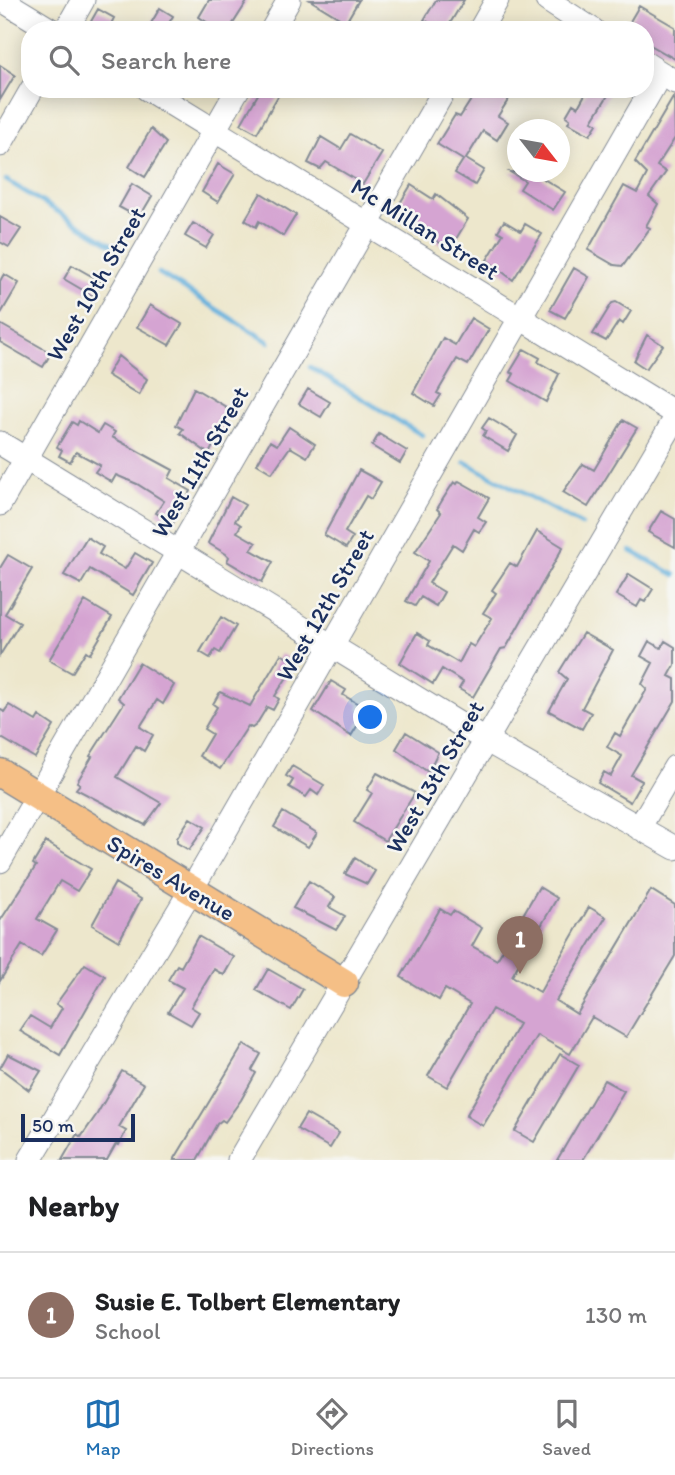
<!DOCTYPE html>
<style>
:root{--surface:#fff;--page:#f6f6f6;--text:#202124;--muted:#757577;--line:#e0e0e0;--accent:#1f6fb2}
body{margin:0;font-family:Itim,sans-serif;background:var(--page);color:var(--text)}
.compass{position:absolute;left:507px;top:119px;width:63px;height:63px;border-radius:50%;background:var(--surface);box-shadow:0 4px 18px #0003;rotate:121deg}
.scale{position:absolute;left:21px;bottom:18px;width:114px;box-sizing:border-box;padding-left:7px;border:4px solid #1b2f5e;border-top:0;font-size:19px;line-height:24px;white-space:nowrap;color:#1b2f5e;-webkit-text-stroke:5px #f6f6f2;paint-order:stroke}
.you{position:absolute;left:371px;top:718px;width:24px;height:24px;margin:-18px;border:5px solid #fff;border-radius:50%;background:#1a73e8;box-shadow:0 0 0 10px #1a73e833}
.badge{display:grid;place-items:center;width:46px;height:46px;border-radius:50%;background:var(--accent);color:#fff;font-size:23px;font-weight:700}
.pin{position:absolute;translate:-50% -58px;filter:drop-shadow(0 2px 4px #0008)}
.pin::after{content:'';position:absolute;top:37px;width:24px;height:21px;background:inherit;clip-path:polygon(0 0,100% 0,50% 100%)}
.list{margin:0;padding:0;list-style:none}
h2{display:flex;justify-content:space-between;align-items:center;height:91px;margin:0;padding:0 28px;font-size:30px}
h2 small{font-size:23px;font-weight:400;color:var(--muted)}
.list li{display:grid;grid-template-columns:46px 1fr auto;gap:21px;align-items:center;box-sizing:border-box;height:126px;padding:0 28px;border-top:2px solid var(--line)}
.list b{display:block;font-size:26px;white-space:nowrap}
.list p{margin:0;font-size:23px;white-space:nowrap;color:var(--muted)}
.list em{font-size:23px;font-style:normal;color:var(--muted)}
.icon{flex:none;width:38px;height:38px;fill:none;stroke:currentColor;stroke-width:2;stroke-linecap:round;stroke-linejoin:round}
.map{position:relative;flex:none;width:675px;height:1160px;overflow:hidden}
.search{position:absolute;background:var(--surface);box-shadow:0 4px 18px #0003;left:21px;right:21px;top:21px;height:77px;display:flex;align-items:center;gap:18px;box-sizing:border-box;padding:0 24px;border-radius:28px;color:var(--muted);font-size:26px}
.sheet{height:217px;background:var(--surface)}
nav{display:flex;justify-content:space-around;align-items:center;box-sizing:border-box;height:98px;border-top:2px solid var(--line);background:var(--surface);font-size:19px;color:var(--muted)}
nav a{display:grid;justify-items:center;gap:4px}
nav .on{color:var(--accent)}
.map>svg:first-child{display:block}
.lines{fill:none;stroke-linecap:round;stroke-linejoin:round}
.stream{stroke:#62afdb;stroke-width:4.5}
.building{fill:#d5a4d2}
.minor-casing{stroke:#848b95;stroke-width:25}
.major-casing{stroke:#848b95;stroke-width:31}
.minor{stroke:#fff;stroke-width:23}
.major{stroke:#f5bf86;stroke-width:28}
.labels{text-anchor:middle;stroke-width:5;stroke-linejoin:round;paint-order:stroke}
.street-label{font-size:24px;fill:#1b2f5e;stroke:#f6f6f2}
</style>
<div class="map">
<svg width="675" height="1160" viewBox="0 0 675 1160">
<rect width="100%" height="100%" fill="#f6f6f2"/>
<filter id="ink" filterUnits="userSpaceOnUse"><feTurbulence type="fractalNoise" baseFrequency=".0143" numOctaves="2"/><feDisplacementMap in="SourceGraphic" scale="14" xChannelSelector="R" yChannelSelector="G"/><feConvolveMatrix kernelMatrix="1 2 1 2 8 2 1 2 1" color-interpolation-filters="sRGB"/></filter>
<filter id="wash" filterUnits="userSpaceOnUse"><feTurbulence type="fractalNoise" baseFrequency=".00686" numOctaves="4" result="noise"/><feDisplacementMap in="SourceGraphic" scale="28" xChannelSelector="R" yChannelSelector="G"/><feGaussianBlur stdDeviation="1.57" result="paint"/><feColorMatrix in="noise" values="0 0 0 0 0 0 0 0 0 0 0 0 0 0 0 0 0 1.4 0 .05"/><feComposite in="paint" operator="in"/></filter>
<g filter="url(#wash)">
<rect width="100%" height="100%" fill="#ede7cc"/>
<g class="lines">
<path class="stream" d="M6 180 119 249
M159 273 269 342
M310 367 422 435
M465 462 582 525
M631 551 675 575"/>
</g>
<g id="blocks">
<path class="building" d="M209 0H248L229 30H219L199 17Z
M310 0H359L346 22Z
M436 0H464L446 30H424L428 22 424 20Z
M639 6 675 27V59L645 42V30L629 23Z
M160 8 173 16 165 30H147Z
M98 9 114 18 108 30H96L89 25Z
M0 65 15 75 0 100Z
M261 89H282L257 133 241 124Z
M478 89H504L512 94 498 116 508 122 497 140 483 131 466 159 484 170 475 185 455 173 463 160 437 144 455 115 460 117Z
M588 89H612L592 121 597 124 590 135 568 123 570 119 566 116 573 104 578 107Z
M674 96 675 138 657 166 666 172 649 196 658 204 646 226 650 228 623 266 614 265 588 250 624 186 637 193 647 174 635 162Z
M151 129 166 143 145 177 129 167Z
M350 134 382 153 363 184 326 162 320 169 308 163 321 137 341 149Z
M218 164 235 174 218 202 202 192Z
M510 172H532L565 192 553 210 520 189 525 181Z
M132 184 152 196 139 218 119 207Z
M411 185 433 199 436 194 468 219 450 249 393 215Z
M261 193 296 215 283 236 259 221 256 227 245 220Z
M0 217 21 229 9 247 0 242Z
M504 221 521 231 525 224 542 234 513 280 487 260 503 234 498 231Z
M193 223 214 235 206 248 185 236Z
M72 265 102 282 93 296 64 279Z
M574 268 589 277 565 318 550 310Z
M4 274 19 283 0 315V281Z
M616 302 631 311 623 324 619 321 606 341 593 334 612 303Z
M150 305 182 324 169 345 137 327Z
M471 318 489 329 468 365 457 359 437 393 441 395 434 406 413 393 443 338 455 345Z
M0 324 51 353 43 367 0 342Z
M647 335 663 345 646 369 634 361Z
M524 349 540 358 538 362 559 374 546 402 510 381 514 374 510 372Z
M118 356 147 379 139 395 107 375Z
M194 388 231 410 209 454 180 433 183 429 176 425Z
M308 389 330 402 321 417 299 404Z
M489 418 517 435 508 451 483 436 486 431 482 428Z
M623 420 637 428 588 507 563 492 583 464 594 470Z
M79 421 98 433 103 425 115 432 112 437 173 470 169 478 191 491 173 523 156 513 164 501 137 484 116 475 112 482 95 472 100 465 76 452 70 462 59 456 62 450 57 447 72 422 77 425Z
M289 427 315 444 307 457 290 447 272 473 257 464 270 441 277 445Z
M379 434 407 451 400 463 372 446Z
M359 470 381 482 371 499 366 496 345 532 353 537 346 548 324 535Z
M459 481 489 498 478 517 486 522 479 532 474 529 462 550 453 544 429 583 444 592 436 606 421 597 415 606 406 601 429 561 415 552 441 513 437 509 443 499 454 482 457 484Z
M231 497 245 505 235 521 241 525 237 532 256 543 251 550 273 562 262 582 227 561 229 557 226 554 208 543Z
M661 511 675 519V547L648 532Z
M537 531 563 547 506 648 501 649 473 697 459 689 463 682 442 669 433 684 400 663 417 633 430 641 428 645 459 663 469 644 474 647 492 618 483 613 496 593 492 590 510 563 517 567Z
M87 537 103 547 99 554 125 569 135 553 152 563 133 595 90 569 81 584 64 575Z
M8 555 32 569 5 614 20 623 0 655V568Z
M629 574 653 589 645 602 641 600 637 607 616 595Z
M85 601 112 617 90 654 86 651 72 673 49 660Z
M221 617 236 626 220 653 215 650 210 658 200 652Z
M583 633 613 650 582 708 591 713 582 729 549 711 567 679 559 672Z
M649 641 661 648 665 641 675 647V665L669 676 675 679V701L631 775 642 781 630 802 598 783 604 772 611 776 622 756 607 747 615 733 620 736 647 689 642 684 653 663 641 656Z
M281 654 296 663 275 696 279 699 273 710 267 707 256 725 252 728 248 726 220 769 199 756 212 734 204 729 217 707 213 704 220 692 250 706Z
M139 663 174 685 163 704 157 700 140 727 153 735 144 751 136 746 117 777 161 803 145 825 76 789 80 784 77 782 92 757 90 756 124 703 118 698Z
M331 681 346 690 343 695 360 705 358 709 365 713 351 736 313 711Z
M9 705 36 721 39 716 54 726 35 758 0 737V709L4 712Z
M406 732 438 752 428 772 396 749Z
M292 766 324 785 318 795 311 790 306 797 289 787 293 780 286 776Z
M377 773 415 793 385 841 354 822 372 793 367 790Z
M283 812 317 833 308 847 274 827Z
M190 818 205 827 189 850 177 843V838Z
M46 842 91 869 77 891 60 881 37 919 57 930 41 956 22 945 0 981V921L36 866 33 864Z
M355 858 375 871 367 884 345 874Z
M309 881 335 897 329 907 345 916 336 930 293 908Z
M115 883 141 899 119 941 92 925Z
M539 887 557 898 512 976 540 992 589 907 606 917 556 1001 577 1014 651 890 675 905V956L626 1037 592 1017 570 1054 537 1035 483 1126 466 1116 519 1024 492 1009 447 1087 428 1076 470 1004 445 989 439 1000 401 977 440 909 450 915 453 911 482 928 472 946 497 960Z
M198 936 234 957 224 975 214 969 191 1007 199 1012 191 1025 168 1012 183 988 168 980 177 965 181 967Z
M85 964 105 976 60 1055 20 1031 30 1016 50 1028 62 1008 56 1004Z
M268 969 303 989 291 1010 256 990Z
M244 1044 261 1054 252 1070 256 1073 241 1100 225 1122 222 1120 217 1124 197 1160H174Z
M8 1054 41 1071 29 1090 0 1068Z
M560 1054 579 1065 534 1142 515 1131Z
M122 1071 144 1084 119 1127 126 1131 119 1145 116 1144 107 1160H62L77 1134 81 1137 97 1114Z
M604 1080 624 1091 583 1160H557Z
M306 1114 339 1133 330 1148 297 1129Z"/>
</g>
</g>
<g filter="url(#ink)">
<use href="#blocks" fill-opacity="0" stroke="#848b95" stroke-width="2"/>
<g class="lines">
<defs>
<path id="minor" d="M2 0 51 30
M547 0 593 30
M66 30 83 0
M272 30 289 0
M480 30 497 0
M645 63 675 82
M147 89 675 413
M0 145 32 89
M0 443 487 741 675 848
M0 504 238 89
M639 828 675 767
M0 861 445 89
M30 1160 200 875 661 73
M239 1160 675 419"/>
<path id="major" d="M0 773 344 983"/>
</defs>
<use href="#minor" class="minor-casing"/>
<use href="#major" class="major-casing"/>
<use href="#minor" class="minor"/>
<use href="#major" class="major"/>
</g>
</g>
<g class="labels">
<g class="street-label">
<text transform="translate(425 229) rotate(32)" y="8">Mc Millan Street</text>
<text transform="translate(96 284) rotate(-60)" y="8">West 10th Street</text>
<text transform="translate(200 462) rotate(-60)" y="8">West 11th Street</text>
<text transform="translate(325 605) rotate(-60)" y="8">West 12th Street</text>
<text transform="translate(435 777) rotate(-60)" y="8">West 13th Street</text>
<text transform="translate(171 878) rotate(31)" y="8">Spires Avenue</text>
</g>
</g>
</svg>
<svg class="compass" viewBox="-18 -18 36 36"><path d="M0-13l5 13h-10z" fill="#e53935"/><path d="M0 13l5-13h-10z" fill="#757577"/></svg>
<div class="scale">50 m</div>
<div class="you"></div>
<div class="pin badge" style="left:520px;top:974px;background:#8d6e63">1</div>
<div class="search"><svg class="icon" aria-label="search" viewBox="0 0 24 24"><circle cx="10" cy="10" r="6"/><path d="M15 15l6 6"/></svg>Search here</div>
</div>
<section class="sheet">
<h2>Nearby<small></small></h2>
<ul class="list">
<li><span class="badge" style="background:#8d6e63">1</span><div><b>Susie E. Tolbert Elementary</b><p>School</p></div><em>130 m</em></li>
</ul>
</section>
<nav>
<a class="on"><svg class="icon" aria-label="map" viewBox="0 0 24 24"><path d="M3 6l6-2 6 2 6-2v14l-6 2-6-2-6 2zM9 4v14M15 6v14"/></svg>Map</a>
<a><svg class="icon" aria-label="directions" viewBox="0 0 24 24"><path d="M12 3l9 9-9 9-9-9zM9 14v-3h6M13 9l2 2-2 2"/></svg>Directions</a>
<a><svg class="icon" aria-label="saved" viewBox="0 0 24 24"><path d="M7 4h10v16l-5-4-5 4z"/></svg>Saved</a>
</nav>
